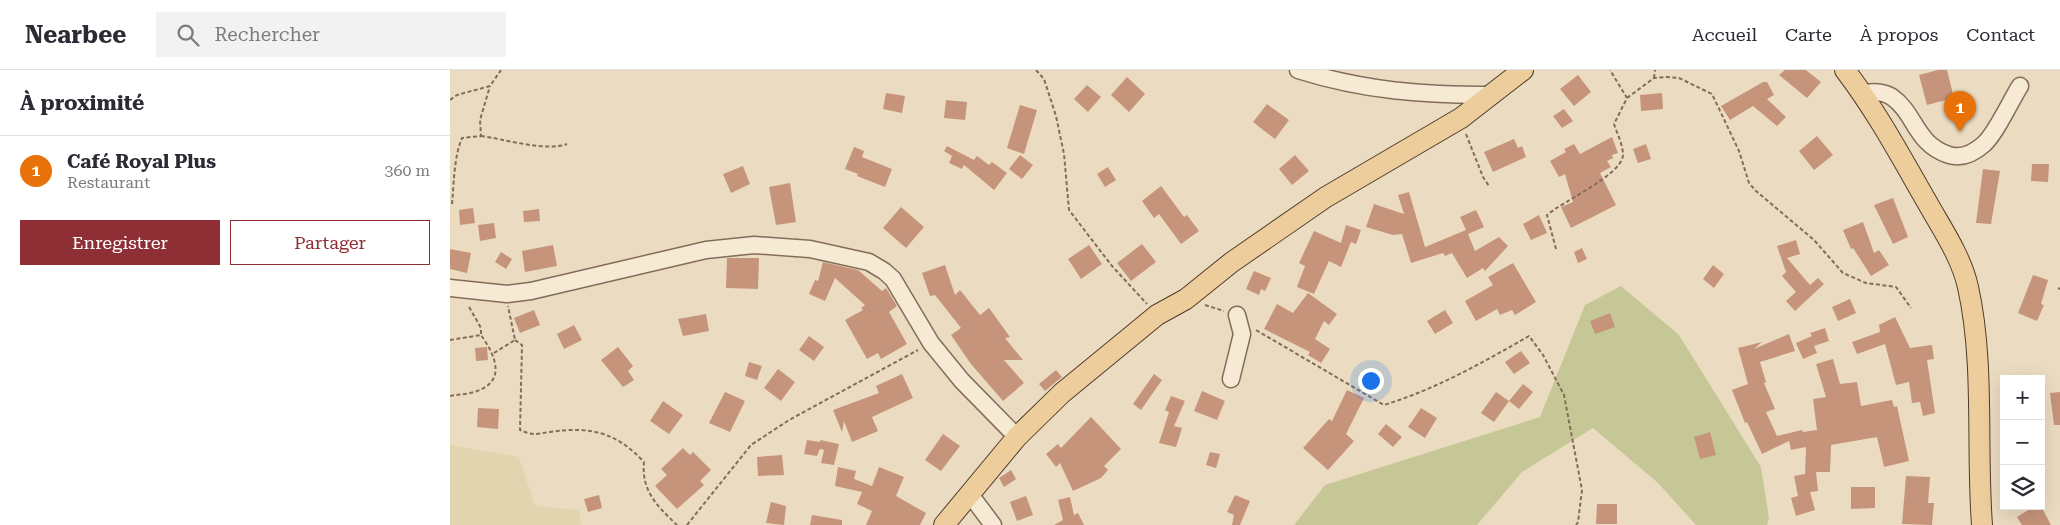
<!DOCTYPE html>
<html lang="fr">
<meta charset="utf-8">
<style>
:root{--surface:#fff;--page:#f2f2f3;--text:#2b2b33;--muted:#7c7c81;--line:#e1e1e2;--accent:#8e2e35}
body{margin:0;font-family:"Roboto Serif",serif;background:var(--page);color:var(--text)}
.controls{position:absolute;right:15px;bottom:15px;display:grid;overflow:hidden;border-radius:0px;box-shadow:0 5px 20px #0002}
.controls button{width:45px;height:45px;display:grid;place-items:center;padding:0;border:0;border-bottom:1px solid var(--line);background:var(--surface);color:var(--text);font:25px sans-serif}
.you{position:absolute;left:920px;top:310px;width:18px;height:18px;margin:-12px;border:4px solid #fff;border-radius:50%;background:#1a73e8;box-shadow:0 0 0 8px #1a73e833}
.badge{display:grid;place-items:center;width:32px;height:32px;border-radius:50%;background:var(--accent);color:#fff;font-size:16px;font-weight:700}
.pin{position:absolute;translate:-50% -41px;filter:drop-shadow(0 1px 2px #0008)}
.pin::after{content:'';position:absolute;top:26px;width:18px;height:15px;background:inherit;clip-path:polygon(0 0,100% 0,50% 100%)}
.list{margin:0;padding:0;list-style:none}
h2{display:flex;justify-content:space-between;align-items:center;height:65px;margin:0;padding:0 20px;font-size:21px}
h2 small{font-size:16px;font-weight:400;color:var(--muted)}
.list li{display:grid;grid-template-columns:32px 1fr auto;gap:15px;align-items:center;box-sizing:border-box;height:70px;padding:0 20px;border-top:1px solid var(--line)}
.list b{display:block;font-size:19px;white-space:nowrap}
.list p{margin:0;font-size:16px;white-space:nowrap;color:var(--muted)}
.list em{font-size:16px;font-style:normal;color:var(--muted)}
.actions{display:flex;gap:10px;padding:15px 20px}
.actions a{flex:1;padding:11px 0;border:1px solid var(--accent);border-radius:0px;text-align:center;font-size:18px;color:var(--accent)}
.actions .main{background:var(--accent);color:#fff}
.icon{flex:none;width:28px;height:28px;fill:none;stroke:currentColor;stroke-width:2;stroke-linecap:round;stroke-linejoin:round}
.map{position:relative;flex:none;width:1610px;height:455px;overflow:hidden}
header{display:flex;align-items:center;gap:30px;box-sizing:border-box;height:70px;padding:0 25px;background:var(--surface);border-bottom:1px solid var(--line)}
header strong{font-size:24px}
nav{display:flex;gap:28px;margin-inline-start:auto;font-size:18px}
.search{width:350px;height:45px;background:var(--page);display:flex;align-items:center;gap:12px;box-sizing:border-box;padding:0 18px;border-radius:0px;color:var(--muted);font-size:19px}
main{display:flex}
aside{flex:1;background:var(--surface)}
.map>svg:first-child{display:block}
.farmland{fill:#e0d5af}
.green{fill:#c5c896}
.building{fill:#c6947a}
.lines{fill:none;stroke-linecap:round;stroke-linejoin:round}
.minor-casing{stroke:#836d5a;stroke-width:19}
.major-casing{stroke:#513c2e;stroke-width:22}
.path{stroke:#836d5a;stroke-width:2;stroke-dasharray:4 2.5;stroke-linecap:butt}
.minor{stroke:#f6ead4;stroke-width:16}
.major{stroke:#eccd9b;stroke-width:20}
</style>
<header>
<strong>Nearbee</strong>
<div class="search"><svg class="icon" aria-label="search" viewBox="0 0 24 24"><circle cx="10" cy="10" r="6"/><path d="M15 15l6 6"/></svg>Rechercher</div>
<nav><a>Accueil</a><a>Carte</a><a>À propos</a><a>Contact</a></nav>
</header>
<main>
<aside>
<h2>À proximité<small></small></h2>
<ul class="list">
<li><span class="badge" style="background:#e8710a">1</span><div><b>Café Royal Plus</b><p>Restaurant</p></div><em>360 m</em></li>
</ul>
<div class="actions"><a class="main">Enregistrer</a><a>Partager</a></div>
</aside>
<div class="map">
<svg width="1610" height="455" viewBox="0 0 1610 455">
<rect width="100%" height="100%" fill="#ebdcc1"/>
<path class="farmland" d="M0 375 69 387 85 436 129 440 131 455H0Z"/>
<path class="green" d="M1171 216 1229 265 1311 397 1319 448 1317 455H1246L1208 413 1143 358 1072 402 1027 455H844L875 415 1090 347 1135 235Z"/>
<path class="building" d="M1335 0H1356L1371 12 1357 28 1329 5Z
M1488 0H1497L1504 28 1477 35 1469 5Z
M1128 5 1141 22 1124 36 1110 19Z
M677 7 695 24 679 42 661 25Z
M1313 12H1317L1324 25 1317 29 1336 47 1327 56 1303 36 1280 50 1271 36Z
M637 15 651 27 638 42 624 29Z
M436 23 455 26 452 43 433 39Z
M1212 23 1213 39 1191 41 1190 25Z
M496 30 517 32 515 50 494 48Z
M817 34 839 50 825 69 803 52Z
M570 35 587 40 574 84 557 78Z
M1114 39 1123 51 1112 58 1103 46Z
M1367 66 1383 85 1364 100 1349 81Z
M1162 67 1168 83 1162 85 1163 88 1157 91 1161 97 1150 103 1166 135 1121 158 1111 137 1123 132 1115 104 1109 107 1100 91 1116 82 1114 79 1124 74 1130 84Z
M1064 69 1068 78 1072 76 1076 87 1043 102 1034 82Z
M1196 74 1201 89 1188 93 1183 79Z
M497 76 524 90 527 86 539 95 542 92 557 103 544 120 514 95 512 99 499 93 502 86 494 81Z
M404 77 414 81 412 87 442 99 435 117 407 106 408 104 395 99Z
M570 85 583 95 572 109 559 99Z
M845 85 859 101 842 115 829 99Z
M1582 94H1599L1598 112 1581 111Z
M293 96 300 114 281 123 273 104Z
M658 97 666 110 655 117 647 104Z
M1533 99 1550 101 1541 154 1526 153Z
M340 113 346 152 326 155 319 117Z
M711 116 734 147 737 145 749 161 731 174 709 144 704 148 692 131Z
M959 122 975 177 1016 160 1010 147 1026 140 1034 157 1018 164 1025 181 1049 167 1058 176 1035 201 1033 198 1017 208 1002 183 995 186 993 183 961 193 952 164 943 165 916 157 924 134 954 144 948 125Z
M1443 128 1458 167 1443 174 1424 135Z
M451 137 474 157 456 178 433 158Z
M23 138 25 153 10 155 9 140Z
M89 139 90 151 74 152 73 141Z
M1089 145 1097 163 1081 170 1073 154Z
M1413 152 1424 183 1429 180 1439 195 1421 206 1403 178 1401 179 1393 160Z
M44 153 46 168 30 171 28 155Z
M896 155 911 160 906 174 901 172 891 197 879 191 864 224 847 217 855 196 849 193 864 161 891 173Z
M1346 170 1350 184 1337 188 1360 215 1368 208 1374 214 1345 241 1336 231 1346 222 1332 206 1336 202 1327 176Z
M692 174 706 192 681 211 667 193Z
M103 175 107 196 75 202 72 181Z
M639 175 652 194 631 209 618 189Z
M1132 178 1137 189 1128 193 1124 182Z
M0 179 21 183 17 203 0 199Z
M51 182 62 189 56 199 45 192Z
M277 188H309L308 219 276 218Z
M373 192 408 200 432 221 436 218 447 236 439 242 457 274 431 289 428 283 417 289 395 250 413 240 411 238 415 235 385 208 375 231 359 224 365 210 368 211Z
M1063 193 1086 232 1065 245 1062 240 1050 245 1047 239 1026 251 1015 231 1043 215 1038 207Z
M495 195 505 225 510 220 530 245 539 238 560 267 555 268 573 290H554L574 313 553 331 521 294 501 265 511 258 485 225 480 226 472 203Z
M1263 195 1274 204 1264 218 1253 209Z
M804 201 821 208 815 221 811 219 809 225 796 219Z
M1583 205 1598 210 1591 234 1594 235 1587 251 1568 243Z
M858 223 887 244 879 255 874 251 865 269 880 279 871 293 858 285 860 282 814 259 827 234 843 243Z
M1400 229 1406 243 1388 251 1382 237Z
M84 240 90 255 70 263 64 248Z
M995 240 1003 253 985 264 977 251Z
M1160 243 1165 257 1145 264 1140 251Z
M256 244 259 261 233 266 228 249Z
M1445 247 1460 278 1482 275 1484 289 1477 290 1485 343 1473 346 1470 332 1462 333 1459 312 1446 315 1435 274 1407 284 1402 272 1430 262 1429 255Z
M124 255 132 270 114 279 107 264Z
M1375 258 1379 271 1364 276 1367 283 1353 289 1346 273 1362 266 1360 263Z
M1339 264 1345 281 1310 292 1316 312 1314 313 1325 339 1316 342 1327 366 1352 360 1353 362 1367 360 1363 329 1376 327 1366 294 1383 289 1390 314 1407 312 1411 336 1442 330 1444 337 1447 336 1459 391 1434 397 1427 367 1381 375 1380 402H1366L1368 421 1360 422 1365 440 1346 446 1341 428 1348 426 1344 406 1355 404 1356 377 1341 380 1339 371 1312 384 1297 352 1295 353 1282 320 1298 314 1288 278 1312 272 1304 279Z
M359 266 374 277 364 291 349 280Z
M37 277 38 290 26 291 25 278Z
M168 277 183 296 178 301 184 310 173 317 151 290Z
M1071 281 1080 293 1064 304 1055 292Z
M299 292 312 296 307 310 295 306Z
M328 299 345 312 331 331 314 318Z
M606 300 612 307 595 321 589 314Z
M452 304 463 328 422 347 428 361 402 372 394 351 392 362 383 340 429 323 426 316Z
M704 304 712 310 691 340 683 334Z
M1073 314 1083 322 1069 339 1059 331Z
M897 320 914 328 896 364 904 371 878 400 853 378 879 349 882 351Z
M752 321 775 331 767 350 744 341Z
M275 322 295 331 280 362 259 353Z
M1046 322 1059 331 1044 352 1031 343Z
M1610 322V355H1604L1600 323Z
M721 326 735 331 724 356 732 358 726 377 709 373 719 342 715 340Z
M213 331 233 345 219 364 200 351Z
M28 338 49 339 48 359 27 357Z
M971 338 987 348 975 368 958 357Z
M641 347 671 379 654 396 658 400 651 408 623 421 610 393 606 397 596 384 608 374 611 378Z
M936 354 952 367 943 377 928 364Z
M1260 362 1266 385 1250 389 1244 367Z
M493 364 510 376 491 401 475 390Z
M357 370 370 372V370L389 374 384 395 371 393 374 380 370 379 367 386 354 384Z
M233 378 240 385 243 382 261 400 250 411 254 415 227 439 205 416 217 405 211 399Z
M760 382 770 384 766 398 756 395Z
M332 385 334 405 308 406 307 387Z
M388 397 406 401 404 409 422 416 429 397 454 407 446 426 476 443 470 455H416L422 441 407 434 412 422 385 416Z
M561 400 566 409 554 417 549 408Z
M1456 406 1480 407 1478 433H1484L1482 455 1452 454Z
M1401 417H1425V438L1401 439Z
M149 425 152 438 138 442 134 429Z
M785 425 800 431 790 455H782L784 445 777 442Z
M576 426 583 445 567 451 560 432Z
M620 427 624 445 628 443 634 455H604L613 450 608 430Z
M321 432 336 436 334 455 316 453Z
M1147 434H1167V454H1146Z
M1585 436H1591L1601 455H1572L1567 447Z
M362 445 392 450V455H360Z"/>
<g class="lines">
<defs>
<path id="minor" d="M848 0C915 21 973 25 1043 25
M1412 23C1423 22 1433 21 1442 27 1466 44 1465 74 1499 85 1512 89 1524 83 1534 74 1546 63 1560 32 1570 16
M0 218 57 224 81 221 256 180 304 175 360 179 419 192 434 201 443 209 481 273 512 311 567 367
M781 309 792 264 787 245
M519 423 543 455"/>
<path id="major" d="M1395 0C1427 42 1451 87 1477 132 1492 159 1511 186 1518 217 1535 294 1526 376 1532 455
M494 455 567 367 612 323 707 245 736 229 782 192 876 127 1011 48 1073 0"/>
</defs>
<use href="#minor" class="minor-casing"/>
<use href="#major" class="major-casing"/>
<path class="path" d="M586 0 594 9 606 46 614 84 619 140 662 196 697 234
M1204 8 1205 0
M1177 28 1204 8 1217 7 1229 8 1262 24 1289 81 1299 113 1306 121 1364 170 1393 203 1416 213 1446 217 1461 238
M0 30 7 25 40 16 51 0
M1016 64 1033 107 1039 116
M31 66C55 69 95 82 117 74
M2 134C4 112 4 87 12 68L31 66 30 50 40 16
M1106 179 1097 145C1113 131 1172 105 1173 85 1173 75 1167 63 1164 54L1177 28 1160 0
M1608 218 1610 219
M755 235 774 241
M806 260 934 335C986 319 1032 293 1079 266L1093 285 1114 325 1132 420 1128 452 1126 455
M0 270 31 265V258L18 235
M65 270 72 275 70 360C84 366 85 364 100 362 140 356 166 362 194 392 191 421 208 437 227 455
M44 283 65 270 58 236
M0 326C8 324 16 325 24 322 58 312 45 285 31 265
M237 455 301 375 339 350 468 280"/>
<use href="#minor" class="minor"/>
<use href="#major" class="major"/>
</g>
</svg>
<div class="controls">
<button>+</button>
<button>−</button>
<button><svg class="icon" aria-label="layers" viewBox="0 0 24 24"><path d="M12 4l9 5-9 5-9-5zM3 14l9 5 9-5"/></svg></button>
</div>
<div class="you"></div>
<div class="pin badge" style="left:1510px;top:62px;background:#e8710a">1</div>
</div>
</main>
